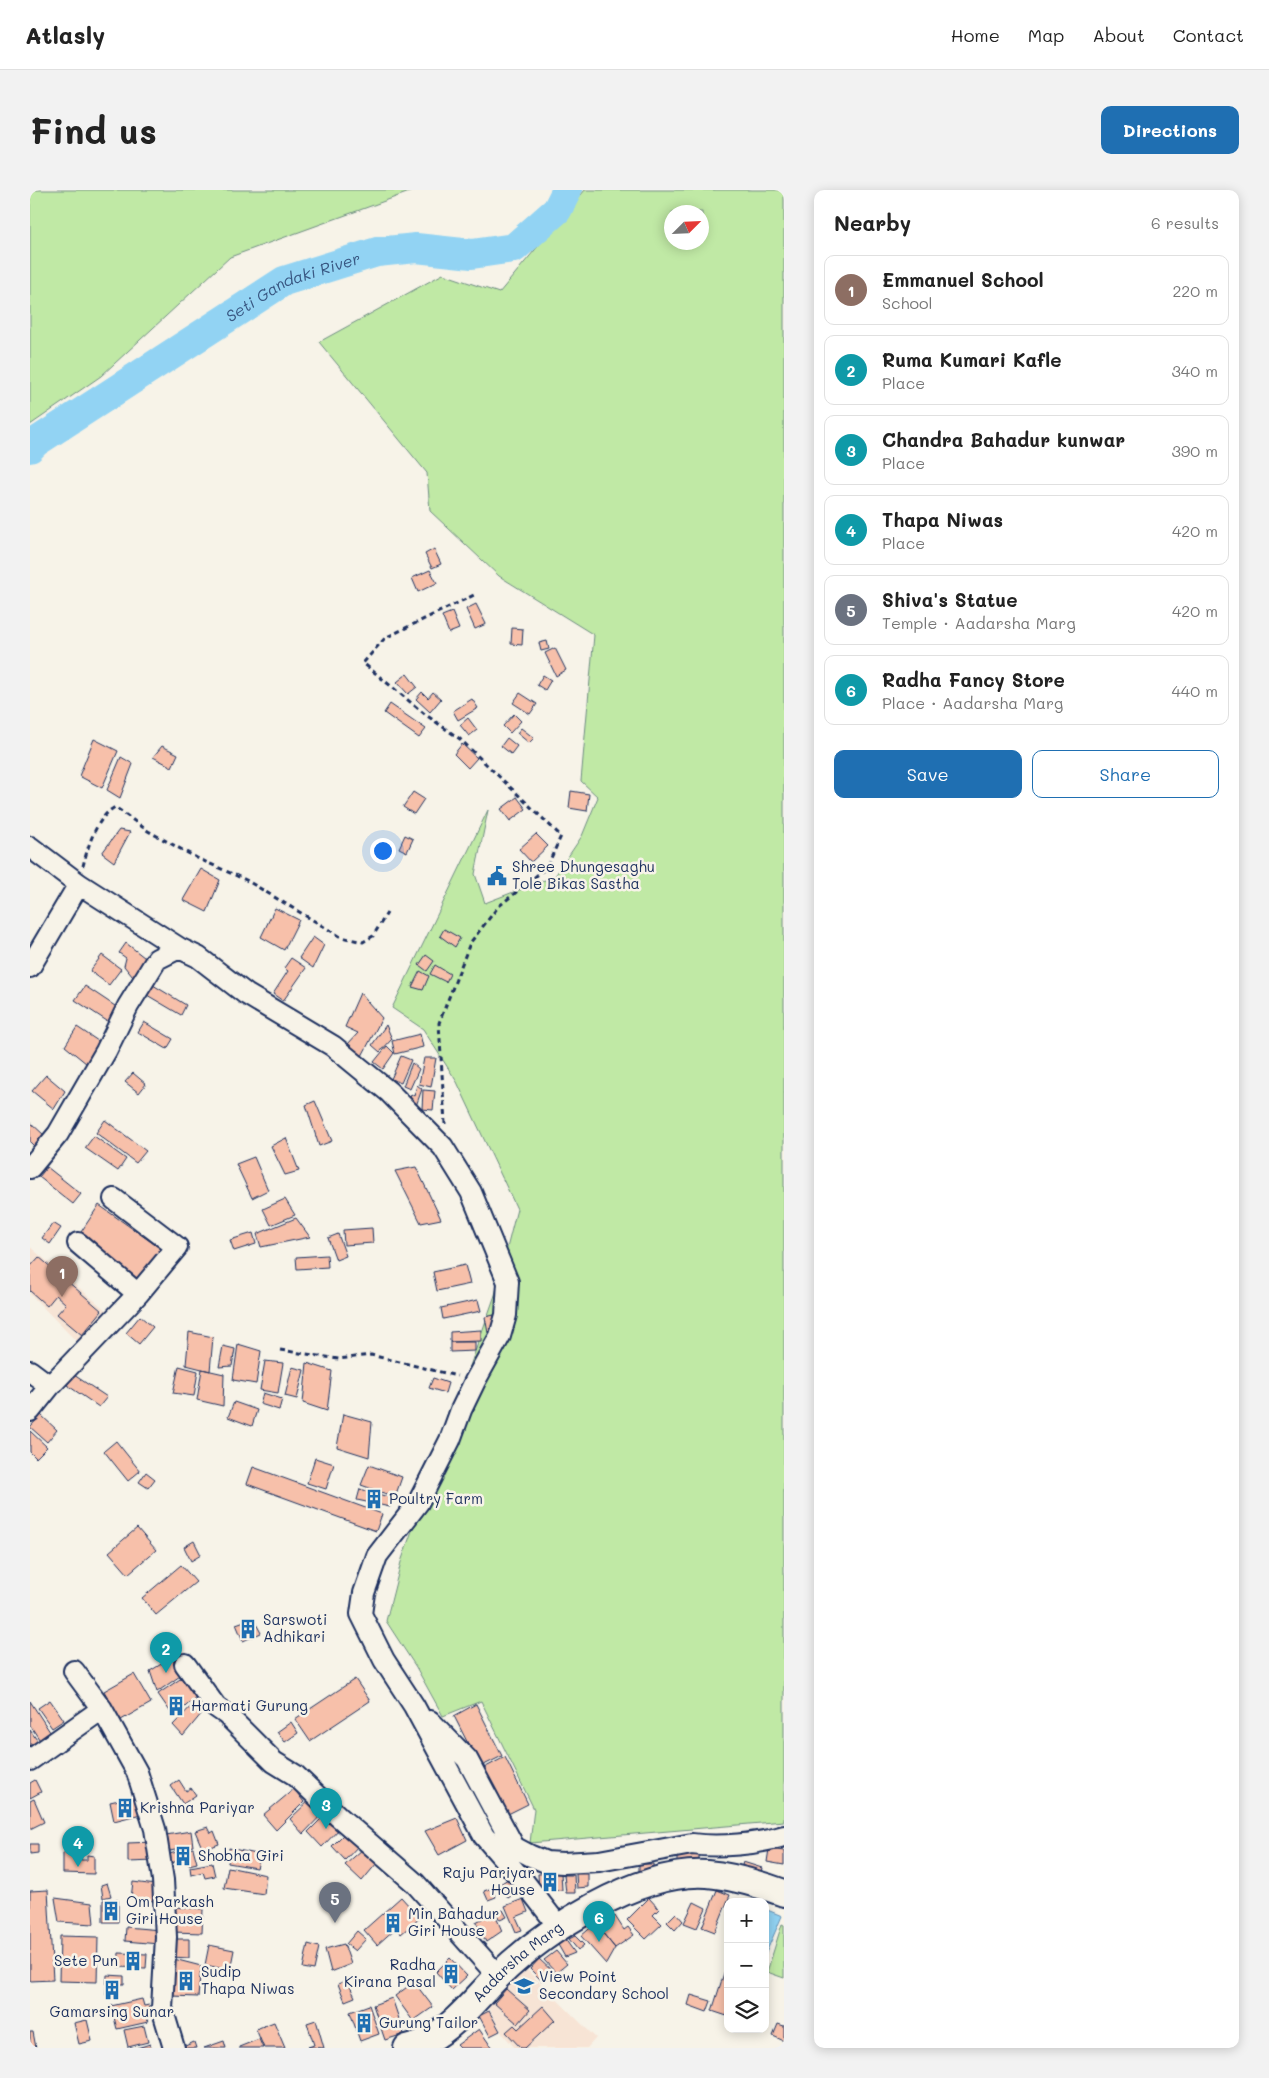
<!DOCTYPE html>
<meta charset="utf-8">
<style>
:root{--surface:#fff;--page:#f2f2f2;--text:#222;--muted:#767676;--line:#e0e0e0;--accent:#1f6fb2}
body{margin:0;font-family:Mali,sans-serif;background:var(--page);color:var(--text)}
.controls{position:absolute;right:15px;bottom:15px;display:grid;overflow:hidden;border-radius:10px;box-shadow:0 2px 12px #0003}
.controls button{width:45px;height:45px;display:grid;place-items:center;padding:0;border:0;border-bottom:1px solid var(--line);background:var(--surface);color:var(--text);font:25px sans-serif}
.compass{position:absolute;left:634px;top:15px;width:45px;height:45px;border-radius:50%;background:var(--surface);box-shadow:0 2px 12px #0003;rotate:66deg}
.you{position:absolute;left:352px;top:660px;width:18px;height:18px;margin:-12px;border:4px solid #fff;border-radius:50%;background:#1a73e8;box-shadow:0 0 0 8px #1a73e833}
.badge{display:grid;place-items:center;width:32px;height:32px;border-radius:50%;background:var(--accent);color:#fff;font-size:16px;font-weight:700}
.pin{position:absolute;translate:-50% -41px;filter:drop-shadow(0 1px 2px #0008)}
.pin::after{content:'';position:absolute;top:26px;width:18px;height:15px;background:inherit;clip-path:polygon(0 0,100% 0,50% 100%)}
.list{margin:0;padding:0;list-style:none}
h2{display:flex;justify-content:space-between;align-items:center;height:65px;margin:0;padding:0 20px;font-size:21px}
h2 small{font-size:16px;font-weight:400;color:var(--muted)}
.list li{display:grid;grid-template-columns:32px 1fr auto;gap:15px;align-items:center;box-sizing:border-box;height:70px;margin:0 10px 10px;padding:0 10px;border:1px solid var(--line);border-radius:10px}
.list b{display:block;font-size:19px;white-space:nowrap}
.list p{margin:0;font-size:16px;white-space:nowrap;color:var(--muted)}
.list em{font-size:16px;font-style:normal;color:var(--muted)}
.actions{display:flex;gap:10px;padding:15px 20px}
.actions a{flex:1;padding:11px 0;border:1px solid var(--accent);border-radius:10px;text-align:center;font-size:18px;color:var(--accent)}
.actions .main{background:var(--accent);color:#fff}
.icon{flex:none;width:28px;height:28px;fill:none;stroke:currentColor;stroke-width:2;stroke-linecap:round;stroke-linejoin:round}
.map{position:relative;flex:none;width:754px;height:1858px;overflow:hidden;border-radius:10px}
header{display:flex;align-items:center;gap:30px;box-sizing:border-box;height:70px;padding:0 25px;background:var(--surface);border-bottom:1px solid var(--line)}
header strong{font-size:24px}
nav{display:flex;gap:28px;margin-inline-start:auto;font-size:18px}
.intro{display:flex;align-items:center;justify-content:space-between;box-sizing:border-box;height:120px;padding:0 30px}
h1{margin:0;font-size:35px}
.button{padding:12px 22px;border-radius:10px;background:var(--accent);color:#fff;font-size:18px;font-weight:700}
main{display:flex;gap:30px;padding:0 30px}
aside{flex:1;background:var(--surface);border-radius:10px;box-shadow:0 2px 12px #0003}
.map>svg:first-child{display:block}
.built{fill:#f7e4d5}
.green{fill:#c0e9a5;stroke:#6e8c82;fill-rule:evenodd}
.water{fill:#92d3f3;stroke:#6291b7}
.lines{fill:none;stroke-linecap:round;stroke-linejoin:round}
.river{stroke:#92d3f3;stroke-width:30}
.building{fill:#f7c0aa;stroke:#1b2f5e}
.minor-casing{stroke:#1b2f5e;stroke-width:24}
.major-casing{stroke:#1b2f5e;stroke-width:30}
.path{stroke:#1b2f5e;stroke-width:3;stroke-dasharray:5 4;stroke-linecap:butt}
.minor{stroke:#f7f3e8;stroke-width:20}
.major{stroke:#f7f3e8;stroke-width:26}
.labels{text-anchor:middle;stroke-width:5;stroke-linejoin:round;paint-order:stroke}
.poi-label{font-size:15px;fill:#1b2f5e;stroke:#f7f3e8;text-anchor:start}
.street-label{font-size:15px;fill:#1b2f5e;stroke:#f7f3e8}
.water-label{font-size:16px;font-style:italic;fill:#395883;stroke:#f7f3e8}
</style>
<header>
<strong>Atlasly</strong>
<nav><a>Home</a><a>Map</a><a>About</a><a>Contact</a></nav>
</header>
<div class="intro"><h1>Find us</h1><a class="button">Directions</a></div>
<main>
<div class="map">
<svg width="754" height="1858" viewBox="0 0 754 1858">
<rect width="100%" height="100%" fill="#f7f3e8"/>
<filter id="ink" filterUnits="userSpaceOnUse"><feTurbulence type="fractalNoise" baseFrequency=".02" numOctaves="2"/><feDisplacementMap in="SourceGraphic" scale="10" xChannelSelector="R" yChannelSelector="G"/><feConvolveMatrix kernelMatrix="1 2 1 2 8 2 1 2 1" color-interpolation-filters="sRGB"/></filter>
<g filter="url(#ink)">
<path class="built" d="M0 1057 77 1121 50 1155 0 1104Z
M492 1775 566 1848 557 1858H485L472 1843 458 1817Z"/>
<path class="green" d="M0 0H385L200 67 71 186 0 235Z
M555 0H754V1631L500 1653 504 1619 451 1511 413 1526 386 1477 356 1431 371 1372 465 1105 487 1019 427 892 393 839 362 818 458 620 445 684 455 713 525 686 552 646 568 607 551 591 564 445 469 386 400 321 397 283 289 152 413 84 469 103ZM642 22H672V52H642Z
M752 1734 754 1735V1788L737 1782Z"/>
<path class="water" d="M735 1719 752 1726 735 1765Z"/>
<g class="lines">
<path class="river" id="s1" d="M0 258 6 252 254 91 347 62 386 58 442 64 484 58 527 20 537 0"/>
</g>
<path class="building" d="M404 359 411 374 402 378 395 364Z
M400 380 407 393 388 402 382 388Z
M446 414 456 434 445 439 436 419Z
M422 422 429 439 419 443 412 426Z
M482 438 493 439 492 455 481 454Z
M517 451 519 459 511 461 509 453Z
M525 458 536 480 526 486 515 463Z
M377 484 387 497 378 504 367 492Z
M513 485 521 490 515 500 507 495Z
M392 502 398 508 403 502 411 509 400 522 386 509Z
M490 503 507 514 500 524 483 513Z
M442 509 448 518 428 530 423 521Z
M360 514 396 539 389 548 354 523Z
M484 524 491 531 480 543 473 536Z
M438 528 447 540 439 546 430 535Z
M491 538 504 548 499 553 487 543Z
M477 548 487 556 481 564 471 556Z
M64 549 88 561 72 598 49 586Z
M432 554 447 568 438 578 424 564Z
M132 556 148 564 142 577 123 567Z
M91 567 103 574 90 608 77 600Z
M541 601 559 604 557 621 539 618Z
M383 602 394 609 384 624 373 617Z
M487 607 496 619 480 631 471 619Z
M89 640 100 642 84 672 72 663Z
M506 644 518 656 501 672 489 659Z
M375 645 383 649 377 662 369 658Z
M171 679 190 690 177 722 153 710Z
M245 718 269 730 254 760 231 747Z
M414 739 430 748 425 757 410 746Z
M283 747 294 755 283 778 269 768Z
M96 753 119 771 107 792 94 776 96 768 89 763Z
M72 765 91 779 79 795 60 781Z
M396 765 404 771 397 781 389 775Z
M261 768 276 778 253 811 243 804 258 781 254 778Z
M405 775 420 784 416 792 400 784Z
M390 781 399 786 393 800 382 797Z
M123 795 156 815 151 825 117 805Z
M55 796 94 822 83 835 45 810Z
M330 803 352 828 332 866 317 855 328 843 315 837Z
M114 832 143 849 137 859 108 842Z
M356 835 362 849 350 862 342 855Z
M47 837 74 855 62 878 35 856Z
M390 844 393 857 365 864 362 851Z
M357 856 364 863 353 879 344 872Z
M371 866 381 870 371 893 361 889Z
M394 868H406L401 897 389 894Z
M382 873 389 879 380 899 373 896Z
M103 883 116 894 109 903 95 892Z
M16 885 35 901 24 919 2 901Z
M387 895 392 899 386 916 378 912 381 904 384 906Z
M393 900 405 901 403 920 392 919Z
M285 911 302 951 289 956 276 915Z
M75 930 116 961 106 973 66 943Z
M0 932 15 946 5 957 0 952Z
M64 946 96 969 88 981 55 958Z
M256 948 269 981 255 985 241 956Z
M224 967 238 1000 222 1008 206 974Z
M17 977 51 1004 43 1014 9 987Z
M386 977 411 1029 391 1033 365 981Z
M255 1009 265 1025 241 1035 233 1019Z
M69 1015 134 1061 108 1093 47 1048Z
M266 1028 280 1047 231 1057 227 1044Z
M23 1033 31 1038 20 1054 12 1048Z
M342 1038 343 1053 314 1055 313 1040Z
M223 1043 226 1054 204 1061 200 1050Z
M308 1044 316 1066 306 1070 298 1048Z
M297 1065 298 1077 267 1079 266 1067Z
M9 1067 72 1121 52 1145 27 1124 36 1114 26 1105 17 1116 0 1101V1077Z
M435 1075 440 1094 407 1101 403 1082Z
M448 1110 451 1121 413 1129 411 1118Z
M464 1125 467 1141 458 1143 455 1127Z
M110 1126 123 1137 109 1154 96 1143Z
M451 1140V1151L420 1152V1142Z
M159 1142 183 1147 180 1181 156 1175Z
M420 1152H445V1161L420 1162Z
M208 1154 231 1161 226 1194 203 1190Z
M193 1156 205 1159 202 1176 189 1177Z
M235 1171 253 1173 248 1203 230 1200Z
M277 1173 302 1181 297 1221 273 1213Z
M149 1176 168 1181 164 1206 143 1203Z
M262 1177 274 1180 267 1209 255 1206Z
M172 1179 194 1184 193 1216 167 1210Z
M44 1185 77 1207 69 1217 37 1195Z
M403 1188 418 1193 415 1203 399 1198Z
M233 1203 252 1209 249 1220 230 1214Z
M204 1212 227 1220 222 1236 198 1227Z
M313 1224 342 1232 339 1267 307 1257Z
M11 1225 27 1240 17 1252 0 1237Z
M0 1241 17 1257 6 1268 0 1262Z
M86 1251 110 1281 98 1291 74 1261Z
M285 1268 304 1274 296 1299 277 1293Z
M339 1275 372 1287 365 1307 331 1295Z
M223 1277 352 1324 346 1341 217 1294Z
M116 1282 125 1289 118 1298 109 1292Z
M330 1299 362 1308 360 1317 327 1310Z
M107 1338 126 1360 98 1384 79 1362Z
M164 1351 171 1365 161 1371 154 1357Z
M151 1375 166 1392 126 1425 112 1408Z
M223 1428 231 1443 213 1451 206 1434Z
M146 1465 153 1484 127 1502 120 1481Z
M104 1484 121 1513 91 1530 74 1501Z
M156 1485 168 1505 144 1527 128 1504Z
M325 1489 340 1511 280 1551 265 1529Z
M170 1507 177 1517 153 1546 143 1535Z
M20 1510 34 1530 22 1538 8 1518Z
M0 1511 22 1545 11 1552 0 1535Z
M446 1514 472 1566 450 1577 424 1526Z
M261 1532 268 1543 255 1552 247 1542Z
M0 1540 11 1556 0 1563Z
M475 1567 498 1614 474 1626 452 1579Z
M5 1590 11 1602 0 1608V1593Z
M149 1590 156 1601 161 1598 166 1605 153 1614 141 1596Z
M264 1599 274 1612 246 1640 233 1625Z
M107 1606 111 1624 84 1631 80 1612Z
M283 1607 296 1620 273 1644 260 1629Z
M4 1609 14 1632 0 1639V1611Z
M298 1622 313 1635 292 1657 278 1642Z
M427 1628 437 1650 409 1665 395 1641Z
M178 1637 181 1643 184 1641 189 1654 173 1660 165 1641Z
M318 1640 331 1653 315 1670 302 1656Z
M161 1641 163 1656 140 1661 136 1645Z
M124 1652 125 1671 98 1672V1653Z
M0 1654H8V1663L0 1664Z
M163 1658 167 1673 159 1675 157 1668 141 1673 139 1664Z
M199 1658 231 1665 227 1678 198 1673Z
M333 1659 347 1673 332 1691 315 1675Z
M739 1659 754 1661V1675L737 1672Z
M647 1661H669V1672H647Z
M33 1663H51V1670H57V1665L64 1666V1684L33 1683Z
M713 1672 732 1678 730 1685 711 1679Z
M182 1673 185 1686 175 1688 173 1682 161 1685 160 1677Z
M609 1674H623L624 1685H609Z
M198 1677 236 1685 234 1704 194 1698Z
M531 1683 532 1700 509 1702 508 1684Z
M546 1684H558V1697L547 1698Z
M534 1685H544L545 1703H536Z
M481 1687 490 1700 478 1708 470 1694Z
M103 1692 126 1695 123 1711 101 1708Z
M77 1693 81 1706 73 1708 71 1695Z
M462 1698 466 1707 458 1710 454 1701Z
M18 1700 23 1790 0 1791V1701Z
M687 1700 700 1705 685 1742 672 1737Z
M371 1707 390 1728 371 1744 366 1738 347 1755 334 1740Z
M25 1708 62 1713 64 1734 29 1732Z
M619 1708 629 1719 623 1725 632 1734 616 1749 597 1730Z
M493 1709 498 1722 486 1727 492 1740 486 1742 475 1716Z
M73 1710H88V1732H73Z
M664 1712 676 1718 667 1738 654 1733Z
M144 1717 173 1719 172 1743 143 1742Z
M473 1720 477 1727 470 1730 466 1723Z
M464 1722 472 1741 456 1752 446 1732Z
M646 1723 653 1731 645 1740 637 1732Z
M585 1726 594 1740 598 1737 604 1745 585 1758 569 1738Z
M565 1734 585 1758 576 1774 551 1746Z
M96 1737 130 1740 129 1754 95 1751Z
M327 1741 336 1749 325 1761 316 1754Z
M30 1746 68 1747 67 1792 29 1791Z
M545 1746 554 1755 548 1760 539 1749Z
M142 1749H159V1768L142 1767Z
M535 1749 545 1763 535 1767 527 1753Z
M278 1754 289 1757 284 1780 273 1778Z
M314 1754 321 1774 301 1782 295 1759Z
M179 1755 204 1760 200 1780 175 1775Z
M526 1761 537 1774 526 1783 514 1770Z
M89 1763 117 1764 116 1778 88 1777Z
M420 1768 437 1786 422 1800 406 1782Z
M144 1769 171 1776 168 1807 142 1806Z
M509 1769 522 1781 512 1791 500 1779Z
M695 1780 698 1781 697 1826 682 1821Z
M77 1785 94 1786V1794H87V1806L76 1805Z
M317 1790 325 1807 315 1811 308 1794Z
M384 1792 403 1817 383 1831 365 1806Z
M476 1799 500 1820 488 1834 464 1813Z
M661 1805 681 1811 677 1822 658 1815Z
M362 1808 374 1844 355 1850 343 1815Z
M112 1809 114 1816 119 1815 121 1823 116 1824 118 1832 87 1839 81 1816Z
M339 1815 349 1844 330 1851 320 1822Z
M513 1816 525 1830 495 1858H491L476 1842 484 1835 488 1839Z
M459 1821 470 1841 460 1846 449 1826Z
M57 1830 62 1851 49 1854 44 1833Z
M286 1830 294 1858 278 1857 284 1855 277 1833Z
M244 1832 255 1858H234L226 1839Z
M748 1834 754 1836V1851L743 1846Z
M114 1836 118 1852 98 1857 94 1840Z
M449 1839 462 1858H430L427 1855Z
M0 1842H3L6 1858H0Z
M229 1849 233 1858H209V1857Z
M194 1851 196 1858H174Z
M164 1852 166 1858H153V1857Z
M120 1854 121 1858H107Z"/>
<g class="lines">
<defs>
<path id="minor" d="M0 657 49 694 149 758
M0 777 49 694
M0 978 28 944 76 861 98 816 127 769 149 758 168 767 216 804 303 856 359 902 413 957 441 1002 478 1092 476 1125 470 1146 445 1191 431 1220 420 1250 388 1313 347 1366 334 1403 331 1424 354 1470 384 1516 454 1646 495 1693 529 1737
M48 1053 108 1104
M0 1181 20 1196
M0 1221 20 1196 108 1104 147 1057 84 1009
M155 1474 186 1517 196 1524 244 1572 265 1585 309 1627 385 1693 468 1786
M44 1481 72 1519
M400 1531 437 1569 484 1657 501 1666 516 1672 533 1673 569 1671 662 1654C688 1658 728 1654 754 1646
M0 1570 72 1519 107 1582 125 1639 133 1690 136 1747 132 1818 144 1858"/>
<g id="major">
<path id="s2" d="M377 1858C384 1856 392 1854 398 1850 426 1835 446 1808 468 1786 515 1740 608 1680 677 1684 704 1686 729 1694 754 1703"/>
</g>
</defs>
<use href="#minor" class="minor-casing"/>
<use href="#major" class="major-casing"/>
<path class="path" d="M53 676C58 656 66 628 85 617L118 641 167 668 216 690 311 747 333 752 343 746 357 723
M415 934 409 833 440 753 468 717 517 677 531 646 430 549 396 525 333 473 355 448 444 405
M250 1160 309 1169 341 1165 427 1186"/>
<use href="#minor" class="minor"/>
<use href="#major" class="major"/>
</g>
</g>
<defs>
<symbol id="civic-bare" viewBox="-9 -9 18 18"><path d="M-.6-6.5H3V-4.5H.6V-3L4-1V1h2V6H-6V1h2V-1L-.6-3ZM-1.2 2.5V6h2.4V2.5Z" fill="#1f6fb2" stroke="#f7f3e8" stroke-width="2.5" paint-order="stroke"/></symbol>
<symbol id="building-bare" viewBox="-9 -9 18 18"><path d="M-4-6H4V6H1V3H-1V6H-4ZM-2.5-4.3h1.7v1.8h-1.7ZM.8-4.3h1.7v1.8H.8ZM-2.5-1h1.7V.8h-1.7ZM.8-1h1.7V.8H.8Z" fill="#1f6fb2" stroke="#f7f3e8" stroke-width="2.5" paint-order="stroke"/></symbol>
<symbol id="school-bare" viewBox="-9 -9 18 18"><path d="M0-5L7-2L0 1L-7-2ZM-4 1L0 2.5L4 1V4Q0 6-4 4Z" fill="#1f6fb2" stroke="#f7f3e8" stroke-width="2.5" paint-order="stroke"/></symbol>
</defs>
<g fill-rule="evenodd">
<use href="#civic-bare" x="453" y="672" width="28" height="28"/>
<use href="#building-bare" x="330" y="1295" width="28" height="28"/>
<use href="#building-bare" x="204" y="1425" width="28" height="28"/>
<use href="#building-bare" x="132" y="1502" width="28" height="28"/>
<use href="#building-bare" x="81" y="1604" width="28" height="28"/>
<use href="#building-bare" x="139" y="1652" width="28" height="28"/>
<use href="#building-bare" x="506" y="1678" width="28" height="28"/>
<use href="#building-bare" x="67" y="1707" width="28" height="28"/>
<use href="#building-bare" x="349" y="1719" width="28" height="28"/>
<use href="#building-bare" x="89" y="1757" width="28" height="28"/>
<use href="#building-bare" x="407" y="1770" width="28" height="28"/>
<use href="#building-bare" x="142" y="1777" width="28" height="28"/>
<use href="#school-bare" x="480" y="1782" width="28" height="28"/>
<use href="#building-bare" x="68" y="1786" width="28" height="28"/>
<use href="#building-bare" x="320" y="1819" width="28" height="28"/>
</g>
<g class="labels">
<g class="poi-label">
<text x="482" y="682">Shree Dhungesaghu<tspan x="482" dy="17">Tole Bikas Sastha</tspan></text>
<text x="359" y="1314">Poultry Farm</text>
<text x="233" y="1435">Sarswoti<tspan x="233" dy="17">Adhikari</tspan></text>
<text x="161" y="1521">Harmati Gurung</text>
<text x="110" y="1623">Krishna Pariyar</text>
<text x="168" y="1671">Shobha Giri</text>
<text x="505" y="1688" text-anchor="end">Raju Pariyar<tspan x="505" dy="17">House</tspan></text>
<text x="96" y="1717">Om Parkash<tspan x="96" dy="17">Giri House</tspan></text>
<text x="378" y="1729">Min Bahadur<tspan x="378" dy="17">Giri House</tspan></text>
<text x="88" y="1776" text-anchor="end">Sete Pun</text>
<text x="406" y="1780" text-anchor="end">Radha<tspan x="406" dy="17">Kirana Pasal</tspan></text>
<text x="171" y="1787">Sudip<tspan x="171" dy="17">Thapa Niwas</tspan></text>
<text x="509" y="1792">View Point<tspan x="509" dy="17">Secondary School</tspan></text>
<text x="82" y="1827" text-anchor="middle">Gamarsing Sunar</text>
<text x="349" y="1838">Gurung Tailor</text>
</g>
<g class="street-label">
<text dy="5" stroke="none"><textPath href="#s2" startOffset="142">Aadarsha Marg</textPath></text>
</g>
<g class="water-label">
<text dy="6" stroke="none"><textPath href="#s1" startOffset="310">Seti Gandaki River</textPath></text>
</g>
</g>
</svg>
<div class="controls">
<button>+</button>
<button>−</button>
<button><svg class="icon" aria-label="layers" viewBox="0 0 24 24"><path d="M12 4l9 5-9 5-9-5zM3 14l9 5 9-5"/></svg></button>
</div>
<svg class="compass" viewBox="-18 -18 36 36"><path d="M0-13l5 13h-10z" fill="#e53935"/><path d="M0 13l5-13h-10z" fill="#767676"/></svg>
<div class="you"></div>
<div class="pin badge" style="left:32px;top:1107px;background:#8d6e63">1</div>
<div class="pin badge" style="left:136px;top:1483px;background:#0f9aa8">2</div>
<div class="pin badge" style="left:296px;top:1639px;background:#0f9aa8">3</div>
<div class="pin badge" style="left:48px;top:1677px;background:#0f9aa8">4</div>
<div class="pin badge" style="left:305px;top:1733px;background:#6b7280">5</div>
<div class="pin badge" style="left:569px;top:1752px;background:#0f9aa8">6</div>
</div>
<aside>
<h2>Nearby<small>6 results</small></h2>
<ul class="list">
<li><span class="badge" style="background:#8d6e63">1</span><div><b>Emmanuel School</b><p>School</p></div><em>220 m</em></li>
<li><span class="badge" style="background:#0f9aa8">2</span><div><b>Ruma Kumari Kafle</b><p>Place</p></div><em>340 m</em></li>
<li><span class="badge" style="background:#0f9aa8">3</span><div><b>Chandra Bahadur kunwar</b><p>Place</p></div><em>390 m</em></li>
<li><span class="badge" style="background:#0f9aa8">4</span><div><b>Thapa Niwas</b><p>Place</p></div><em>420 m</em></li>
<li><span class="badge" style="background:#6b7280">5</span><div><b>Shiva's Statue</b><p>Temple · Aadarsha Marg</p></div><em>420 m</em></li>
<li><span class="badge" style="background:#0f9aa8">6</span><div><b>Radha Fancy Store</b><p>Place · Aadarsha Marg</p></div><em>440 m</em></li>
</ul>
<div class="actions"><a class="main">Save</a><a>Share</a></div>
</aside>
</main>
